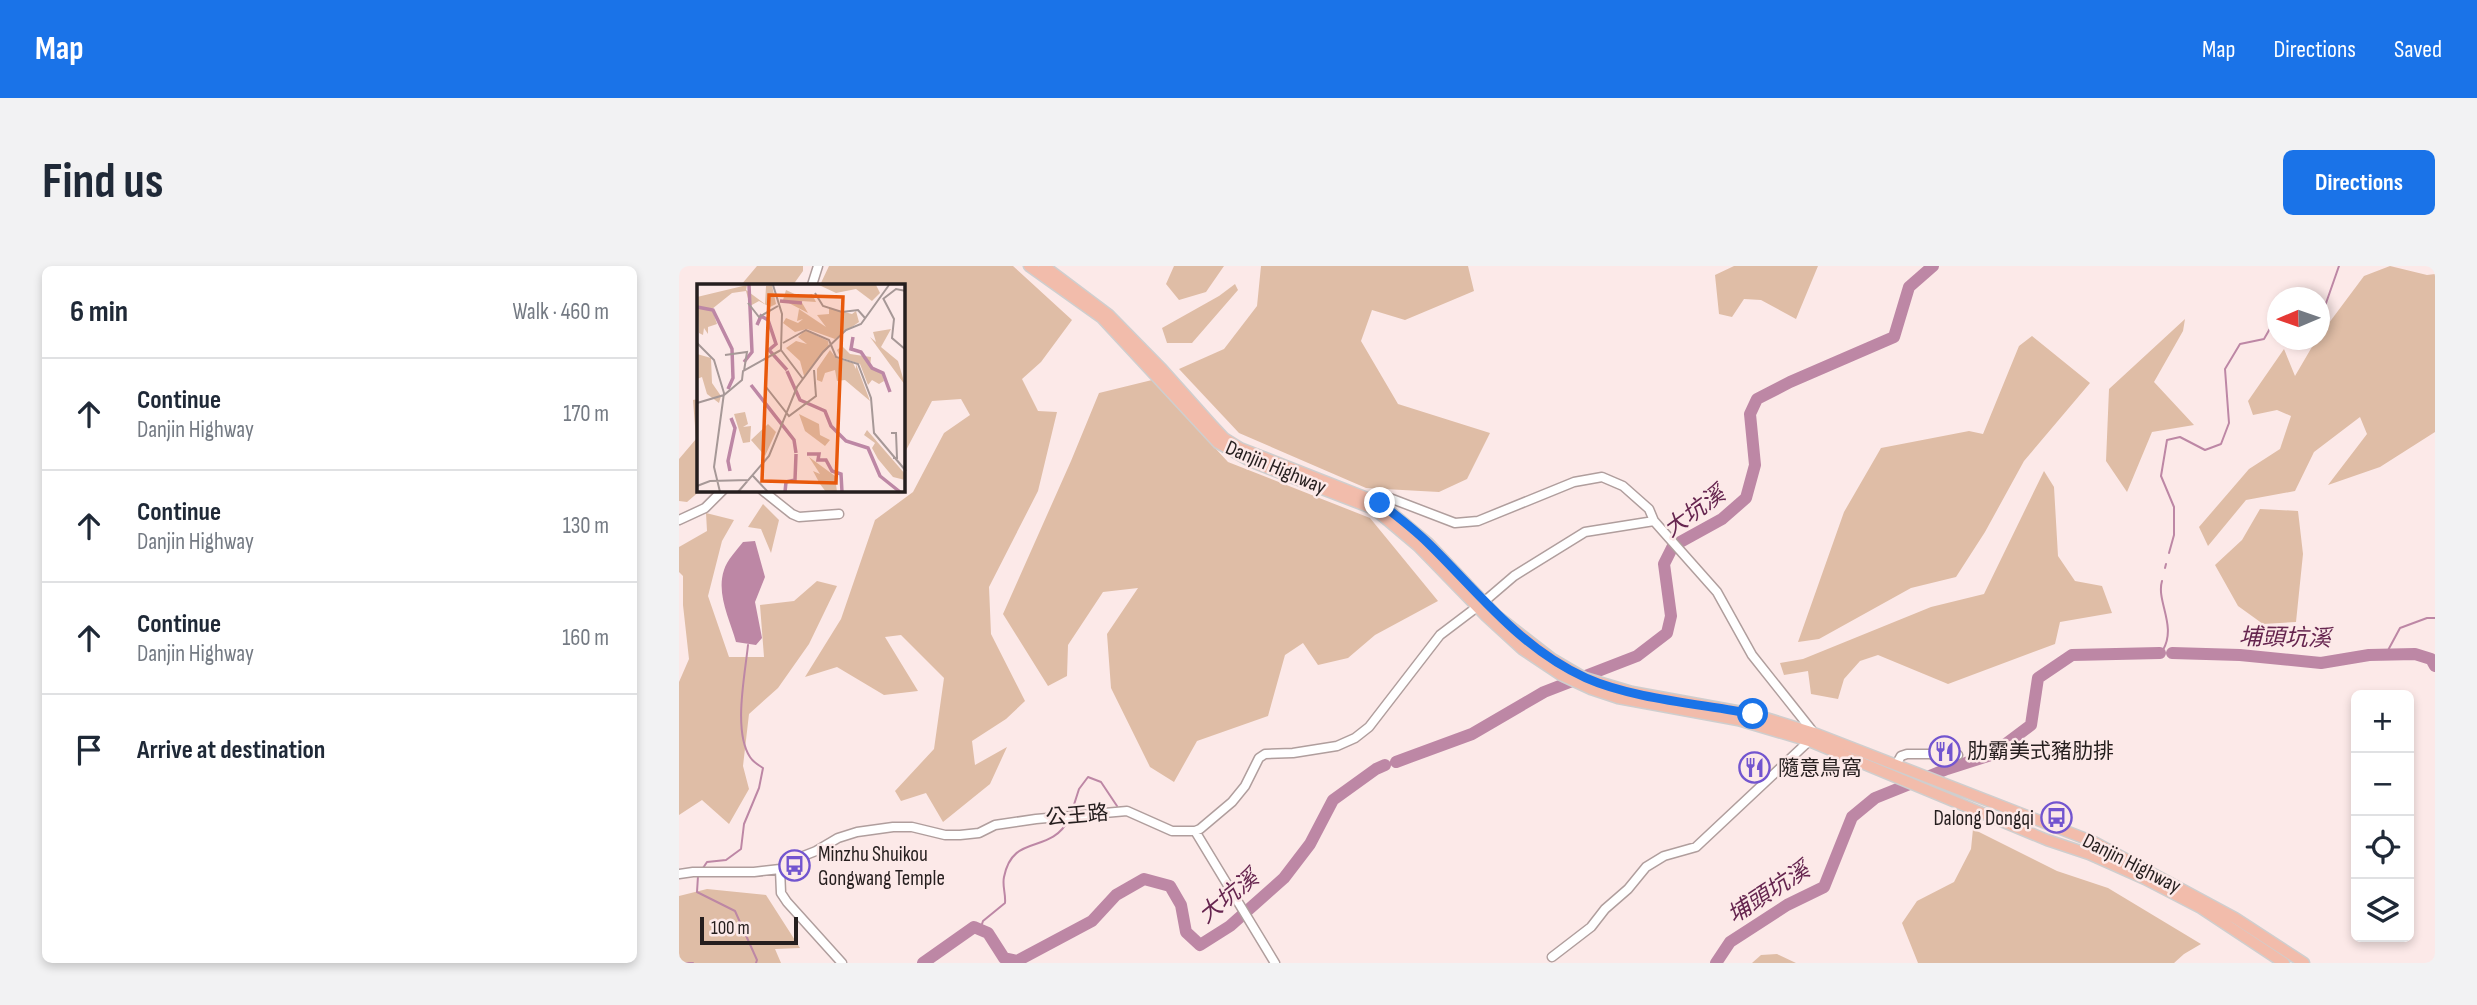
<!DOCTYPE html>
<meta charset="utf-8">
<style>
:root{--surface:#fff;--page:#f2f2f3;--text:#1f2937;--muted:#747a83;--line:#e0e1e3;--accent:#1a73e8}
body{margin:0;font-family:"Sofia Sans Condensed","Noto Sans TC",sans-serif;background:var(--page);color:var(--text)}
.controls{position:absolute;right:21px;bottom:21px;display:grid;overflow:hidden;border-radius:10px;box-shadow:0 4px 10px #0003}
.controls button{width:63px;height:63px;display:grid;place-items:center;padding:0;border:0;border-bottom:2px solid var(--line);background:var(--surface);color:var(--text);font:35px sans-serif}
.compass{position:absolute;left:1588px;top:21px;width:63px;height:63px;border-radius:50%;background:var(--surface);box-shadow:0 4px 10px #0003;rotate:268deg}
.scale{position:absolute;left:21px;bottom:18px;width:98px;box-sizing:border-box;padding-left:7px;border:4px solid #251e1e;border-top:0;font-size:19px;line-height:24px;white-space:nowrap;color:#251e1e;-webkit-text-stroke:5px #fce9e8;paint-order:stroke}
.stop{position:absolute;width:21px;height:21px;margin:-16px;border:5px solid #1a73e8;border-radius:50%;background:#fff}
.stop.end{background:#1a73e8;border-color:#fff;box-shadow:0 2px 7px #0008}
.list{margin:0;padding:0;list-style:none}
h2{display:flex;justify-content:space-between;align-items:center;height:91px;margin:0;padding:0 28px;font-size:30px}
h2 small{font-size:23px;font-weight:400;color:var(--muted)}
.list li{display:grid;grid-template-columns:46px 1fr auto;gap:21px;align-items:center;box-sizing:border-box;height:112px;padding:0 28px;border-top:2px solid var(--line)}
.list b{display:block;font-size:26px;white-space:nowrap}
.list p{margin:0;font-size:23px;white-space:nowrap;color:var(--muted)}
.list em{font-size:23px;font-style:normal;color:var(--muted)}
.icon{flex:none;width:38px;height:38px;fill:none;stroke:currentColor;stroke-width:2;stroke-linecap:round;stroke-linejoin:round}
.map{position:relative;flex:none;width:1756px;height:697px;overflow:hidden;border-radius:10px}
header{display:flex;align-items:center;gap:42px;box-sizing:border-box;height:98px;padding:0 35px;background:var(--accent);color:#fff}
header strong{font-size:33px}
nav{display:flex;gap:38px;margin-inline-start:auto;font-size:24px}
.intro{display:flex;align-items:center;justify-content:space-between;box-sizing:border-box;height:168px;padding:0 42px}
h1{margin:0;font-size:49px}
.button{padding:18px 32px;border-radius:10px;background:var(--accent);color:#fff;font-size:24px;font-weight:700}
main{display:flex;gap:42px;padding:0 42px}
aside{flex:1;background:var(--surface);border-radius:10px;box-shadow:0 4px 10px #0003}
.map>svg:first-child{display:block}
.green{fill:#dfbda6}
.water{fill:#bd87a5}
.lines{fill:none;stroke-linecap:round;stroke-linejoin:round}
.stream{stroke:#bd87a5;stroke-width:2}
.river{stroke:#bd87a5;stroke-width:12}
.minor-casing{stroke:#b09e9d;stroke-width:11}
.major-casing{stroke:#cfcece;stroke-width:13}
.minor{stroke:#fff;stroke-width:8}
.major{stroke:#f2bcab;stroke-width:10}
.route{stroke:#1a73e8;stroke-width:9}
.labels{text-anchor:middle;stroke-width:5;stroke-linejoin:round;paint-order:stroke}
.street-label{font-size:21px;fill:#251e1e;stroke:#fce9e8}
.poi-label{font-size:21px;fill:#251e1e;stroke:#fce9e8;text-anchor:start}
.water-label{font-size:23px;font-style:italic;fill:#66254f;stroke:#fce9e8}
.inset-river{fill:none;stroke:#bd87a5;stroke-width:3.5}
.inset-road{fill:none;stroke:#a69897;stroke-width:2}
.view{fill:#e8590c;fill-opacity:0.15;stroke:#e8590c;stroke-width:3.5}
.inset-edge{fill:none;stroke:#251e1e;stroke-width:3.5}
</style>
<header>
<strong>Map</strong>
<nav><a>Map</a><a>Directions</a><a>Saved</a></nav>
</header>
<div class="intro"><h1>Find us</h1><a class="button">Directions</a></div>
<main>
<aside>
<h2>6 min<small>Walk · 460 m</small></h2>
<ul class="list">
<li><svg class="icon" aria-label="ahead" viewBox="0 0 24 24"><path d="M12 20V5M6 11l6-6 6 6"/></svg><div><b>Continue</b><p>Danjin Highway</p></div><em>170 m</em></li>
<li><svg class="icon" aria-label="ahead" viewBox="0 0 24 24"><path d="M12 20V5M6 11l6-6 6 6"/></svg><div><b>Continue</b><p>Danjin Highway</p></div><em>130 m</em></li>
<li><svg class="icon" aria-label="ahead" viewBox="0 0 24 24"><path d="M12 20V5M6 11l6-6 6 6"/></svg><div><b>Continue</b><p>Danjin Highway</p></div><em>160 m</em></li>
<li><svg class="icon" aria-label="arrive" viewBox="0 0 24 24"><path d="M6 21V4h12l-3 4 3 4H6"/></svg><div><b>Arrive at destination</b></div></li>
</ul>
</aside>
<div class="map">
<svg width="1756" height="697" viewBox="0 0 1756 697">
<rect width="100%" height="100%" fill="#fce9e8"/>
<path class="green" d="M78 0H124V5L114 19H62Z
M150 0H334L393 54 362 96 343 113 359 145 378 146 359 225 310 321 312 368 346 435 327 453 293 475 296 499 328 481 311 518 264 556 247 527 222 535 216 525 255 483 265 412 222 369 206 371 239 425 205 429 158 401 126 411 162 353 196 254 234 226 265 167 291 149 282 133 253 135 224 190V19H141Z
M495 0H545L527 26 500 34 487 18Z
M582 0H789L795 25 726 54 693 44 682 75 719 138 811 167 788 213 760 226 687 222 560 167 500 103 545 83 578 40Z
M1055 0H1139L1117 53 1082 34 1065 33 1053 51 1040 48 1036 9Z
M1711 0 1748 9 1756 8V166L1701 201 1649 219 1688 168 1681 151 1635 186 1616 225 1567 234 1529 280 1520 261 1570 203 1601 183 1612 150 1598 144 1574 149 1569 135 1605 83 1616 110 1637 74H1640L1641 69 1685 10Z
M556 18 559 24 513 77H488L483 62 540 30Z
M1506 53 1504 65 1475 116 1515 159 1473 166 1448 226 1427 195 1430 123Z
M1353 70 1411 117 1345 195 1306 266 1277 311 1232 322 1140 373 1119 376 1165 246 1202 182 1290 165 1304 168 1340 80Z
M473 114 549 196 691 252 759 335 696 369 669 392 639 399 624 377 606 389 589 450 518 475 495 516 471 501 432 422 428 368 459 322 424 326 389 379 388 410 369 420 324 348 392 195 420 127Z
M19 133V224H22L8 236 0 235V193L17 173 14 134Z
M1365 205 1375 221 1379 290 1396 315 1423 320 1433 347 1381 356 1376 378 1269 418 1199 389 1181 395 1165 413 1159 433 1132 428 1129 405 1105 409 1101 397 1124 393 1252 341 1305 328Z
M84 238 100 254 92 287 82 263 69 261Z
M1581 243 1619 245 1624 288 1617 356 1584 358 1559 340 1536 299 1563 274Z
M27 247 55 254 43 275 29 330 50 391H85L81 339 115 335 138 315 158 320 130 378 99 422 70 448 64 500 70 523 50 558 23 534 0 549V416L10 393 4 339V310L0 306V281L28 265Z
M1294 563 1378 605 1429 622 1522 678 1505 688 1495 697H1239L1223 657 1238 635 1275 616 1292 583Z
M28 623 87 629 121 682 96 683 102 697H0V630Z
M1098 688 1117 697H1073L1082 689Z"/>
<path class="water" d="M76 275 86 311 76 336 83 372 77 379 57 376C51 354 37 328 45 304 48 294 58 284 64 276Z"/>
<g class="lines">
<path class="stream" d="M1640 44 1646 40 1660 0
M1490 287 1495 269V241L1482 210 1488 174 1501 171 1526 184 1542 178 1550 157 1546 103 1561 78 1585 73 1593 59H1598
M1486 302 1487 298
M1468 387 1484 384C1498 360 1477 335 1483 315
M1707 388 1721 362 1748 352H1756
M392 548 400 523 409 511 422 516 438 540
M24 602 28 596 47 594 62 583 65 558 80 522 84 502C79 499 74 496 71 491 54 465 66 409 69 379
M19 610 18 626 56 645 78 694 77 697
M301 664 304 655 326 637C327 628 323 620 325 611 334 566 371 590 390 553
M4 697H14"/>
<path class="river" d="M1493 387 1561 389 1642 397 1690 389 1736 388 1752 393 1756 400
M717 496 793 468 865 426 958 390 988 367 992 350 985 298 994 280 1043 253 1067 232 1076 199 1071 148 1078 133 1111 116 1215 71 1230 21 1254 0
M244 697 295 661 309 667 325 692 338 695 413 655 437 629 465 613 491 620 502 639 507 666 521 679 551 660 605 612 631 578 654 534 697 503 706 499
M1037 697 1051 676 1108 639 1145 621 1173 551 1196 532 1268 503 1312 489 1352 459 1359 412 1393 389 1481 387"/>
<defs>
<path id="minor" d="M133 19 139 0
M83 224 113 248 120 251 160 248
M697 241 708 231 776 257 799 255 895 216 923 211 944 220 970 243 975 255 1038 326 1073 389 1135 467 1130 475 1017 581 985 590 967 601 949 623 926 643 912 661 873 691
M0 254 26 242 44 224
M807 334 835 310 906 266 975 255
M1217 499 1222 490 1228 488H1251L1260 491 1279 489
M516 565 596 697
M101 603 102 627 108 636 163 697
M0 608 14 606H75L101 603 114 594 137 585 159 572 178 566 214 561H233L266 569H281L300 567 316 559 357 553 448 545 493 565H516L521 563 553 536 566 520 580 492 586 488 614 487 658 480 676 472 690 461 761 369 794 344"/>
<path id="major" d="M350 0 423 52 539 177 573 196 695 243 739 280 807 350 843 383 882 409 912 423 939 432 1059 454 1130 475 1368 574 1410 588 1466 613 1522 642 1605 697
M365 0 430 49 483 103 533 159 545 172 561 182 701 237 749 277 818 350 872 392 906 412 953 426 1074 448 1135 467 1415 576 1556 652 1625 697"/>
</defs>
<use href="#minor" class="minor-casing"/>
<use href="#major" class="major-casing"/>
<use href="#minor" class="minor"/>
<use href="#major" class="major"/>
</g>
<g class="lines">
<path class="route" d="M701 237C718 250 735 263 750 278 800 327 841 382 907 412 954 433 1023 438 1074 448"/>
</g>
<defs>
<symbol id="restaurant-ring" viewBox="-11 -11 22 22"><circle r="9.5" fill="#fce9e8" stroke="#7255cf" stroke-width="1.5"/><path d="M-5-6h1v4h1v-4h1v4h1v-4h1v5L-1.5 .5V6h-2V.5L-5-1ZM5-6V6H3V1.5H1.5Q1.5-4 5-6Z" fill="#7255cf"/></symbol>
<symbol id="bus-ring" viewBox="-11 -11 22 22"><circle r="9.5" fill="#fce9e8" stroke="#7255cf" stroke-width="1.5"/><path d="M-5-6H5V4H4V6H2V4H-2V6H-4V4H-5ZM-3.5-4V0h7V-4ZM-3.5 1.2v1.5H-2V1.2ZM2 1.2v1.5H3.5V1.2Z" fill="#7255cf"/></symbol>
</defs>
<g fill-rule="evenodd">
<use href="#restaurant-ring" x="1248" y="468" width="35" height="35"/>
<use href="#restaurant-ring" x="1058" y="484" width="35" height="35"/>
<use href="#bus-ring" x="1360" y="534" width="35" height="35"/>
<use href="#bus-ring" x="98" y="582" width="35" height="35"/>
</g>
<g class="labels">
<g class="street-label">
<text transform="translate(597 201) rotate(23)" y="7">Danjin Highway</text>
<text transform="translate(398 549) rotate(-5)" y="7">公王路</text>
<text transform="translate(1453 597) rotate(27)" y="7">Danjin Highway</text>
</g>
<g class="poi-label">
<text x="1288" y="492">肋霸美式豬肋排</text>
<text x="1099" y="509">隨意鳥窩</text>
<text x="1355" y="559" text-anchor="end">Dalong Dongqi</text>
<text x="139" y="595">Minzhu Shuikou<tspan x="139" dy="24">Gongwang Temple</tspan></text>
</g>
<g class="water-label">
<text transform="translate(1015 245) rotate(-36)" y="8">大坑溪</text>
<text transform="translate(1606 371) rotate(1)" y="8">埔頭坑溪</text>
<text transform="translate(1089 626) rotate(-33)" y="8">埔頭坑溪</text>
<text transform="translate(549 630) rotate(-39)" y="8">大坑溪</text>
</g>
</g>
<g transform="translate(18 18)">
<rect width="208" height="208" fill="#fce9e8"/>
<path d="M50 1 49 6 68 20 69 2 75 1 79 20 73 23 62 17 53 22 49 7 35 9 15 25 20 40 11 43V50L7 44 6 51 2 49 0 13ZM122 1H179L183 9 175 17 159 5 139 9ZM89 6 104 13 115 10 119 18 104 17 111 29 86 16ZM132 24 155 30 159 27 162 38 138 55 110 45 98 48 86 39 89 34 101 39 106 35 100 37 102 25 129 43 120 31 132 30ZM194 45 184 63 201 77 208 101 173 53 179 58 176 48ZM108 46 131 57 132 63 107 92 103 77 89 64 99 57 110 60 101 53ZM145 62 153 70 174 73 173 84 185 89 187 97 182 100 175 96 171 101 163 80 143 73 140 66ZM133 66 139 74 156 79 159 85V80L173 117 148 96 140 97 138 86 128 89 125 98 120 96V85ZM0 70 14 74 15 99 24 112 22 119 10 110 5 93 0 95ZM48 128 51 140 46 143 54 142 53 158 46 159 37 130ZM102 130 122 140 123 151 133 156 128 162 108 147ZM71 140 79 148 68 172 54 156ZM170 146 208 190V196L196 193 181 175 175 164 178 159 167 151ZM112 173 138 192 140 208H129L123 200 116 187 123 190Z" fill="#dfbda6"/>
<path class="inset-river" d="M83 17 105 19M0 23 16 26 35 65 36 94 31 105M60 41 64 32 71 36 79 60 72 66 90 86M156 53 154 65 164 68 175 84 186 89 193 108M47 78 55 68 52 1M90 87 103 116 128 127 134 142 149 157 171 164 183 192 203 208M54 101 97 156 99 169M110 170H122L121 176H129L135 187 144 190 145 208M33 187 31 177 38 144 34 134M88 208 89 198 98 196 99 170"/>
<path class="inset-road" d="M76 1 85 30 84 66M118 9 126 22 145 28 161 26 168 34M186 14 197 35 195 54 209 66M186 15 199 5 209 7M51 19 62 33 81 22M0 59 17 76 27 109 17 183 23 208M86 59 109 46 132 56 139 73 161 80 174 114 177 149 209 187M84 66 106 95M28 71 50 68 47 87M69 103 92 132 119 112 117 86M0 119 27 111 45 96 46 87 84 66M194 149H199L200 174H196M56 192 71 208M0 202 13 197 52 196M41 208 72 172 100 103 126 68 149 46 164 40 192 1"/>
<path class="view" d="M72 11 146 13 139 199 65 197Z"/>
<rect width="208" height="208" class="inset-edge"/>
</g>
</svg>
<div class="controls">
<button>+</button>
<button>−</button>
<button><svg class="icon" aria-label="locate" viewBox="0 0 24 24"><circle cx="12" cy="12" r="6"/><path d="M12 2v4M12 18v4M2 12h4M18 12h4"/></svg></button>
<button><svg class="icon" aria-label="layers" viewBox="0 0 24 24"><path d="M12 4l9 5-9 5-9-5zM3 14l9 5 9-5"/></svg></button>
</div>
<svg class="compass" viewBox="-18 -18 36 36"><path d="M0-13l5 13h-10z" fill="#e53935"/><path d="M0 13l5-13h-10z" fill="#747a83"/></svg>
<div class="scale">100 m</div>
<div class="stop" style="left:1074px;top:448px"></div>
<div class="stop end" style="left:701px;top:237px"></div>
</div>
</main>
